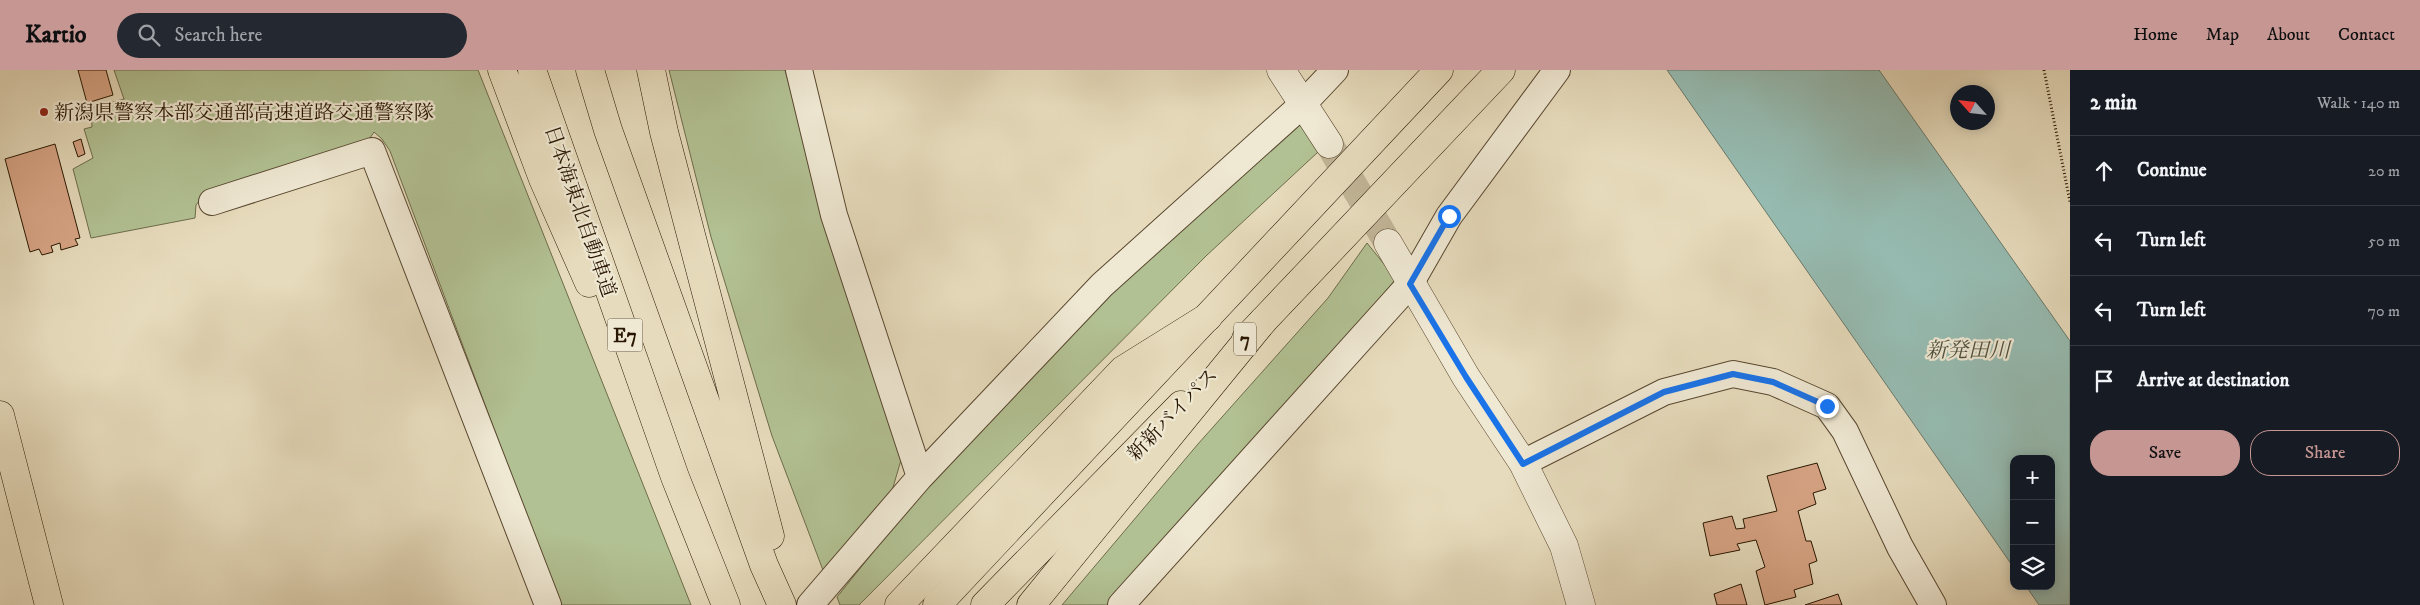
<!DOCTYPE html>
<meta charset="utf-8">
<style>
:root{--surface:#171b24;--page:#242831;--text:#f1f3f6;--muted:#9ea1a6;--line:#363941;--accent:#c59692}
body{margin:0;font-family:"IM FELL DW Pica","Noto Serif JP",serif;background:var(--page);color:var(--text)}
.controls{position:absolute;right:15px;bottom:15px;display:grid;overflow:hidden;border-radius:10px;box-shadow:0 2px 12px #0003}
.controls button{width:45px;height:45px;display:grid;place-items:center;padding:0;border:0;border-bottom:1px solid var(--line);background:var(--surface);color:var(--text);font:25px sans-serif}
.compass{position:absolute;left:1950px;top:15px;width:45px;height:45px;border-radius:50%;background:var(--surface);box-shadow:0 2px 12px #0003;rotate:297deg}
.stop{position:absolute;width:15px;height:15px;margin:-11px;border:4px solid #1a73e8;border-radius:50%;background:#fff}
.stop.end{background:#1a73e8;border-color:#fff;box-shadow:0 1px 5px #0008}
.list{margin:0;padding:0;list-style:none}
h2{display:flex;justify-content:space-between;align-items:center;height:65px;margin:0;padding:0 20px;font-size:21px}
h2 small{font-size:16px;font-weight:400;color:var(--muted)}
.list li{display:grid;grid-template-columns:32px 1fr auto;gap:15px;align-items:center;box-sizing:border-box;height:70px;padding:0 20px;border-top:1px solid var(--line)}
.list b{display:block;font-size:19px;white-space:nowrap}
.list em{font-size:16px;font-style:normal;color:var(--muted)}
.actions{display:flex;gap:10px;padding:15px 20px}
.actions a{flex:1;padding:11px 0;border:1px solid var(--accent);border-radius:20px;text-align:center;font-size:18px;color:var(--accent)}
.actions .main{background:var(--accent);color:#111}
.icon{flex:none;width:28px;height:28px;fill:none;stroke:currentColor;stroke-width:2;stroke-linecap:round;stroke-linejoin:round}
.map{position:relative;flex:none;width:2070px;height:535px;overflow:hidden}
header{display:flex;align-items:center;gap:30px;box-sizing:border-box;height:70px;padding:0 25px;background:var(--accent);color:#111}
header strong{font-size:24px}
nav{display:flex;gap:28px;margin-inline-start:auto;font-size:18px}
.search{width:350px;height:45px;background:var(--page);display:flex;align-items:center;gap:12px;box-sizing:border-box;padding:0 18px;border-radius:28px;color:var(--muted);font-size:19px}
main{display:flex}
aside{flex:1;background:var(--surface)}
.map>svg:first-child{display:block}
.green{fill:#b2c193;stroke:#6d6c4a}
.water{fill:#96bbb1;stroke:#6a796a}
.building{fill:#d8a586;stroke:#281600}
.lines{fill:none;stroke-linecap:round;stroke-linejoin:round}
.tertiary-tunnel{stroke:#c0b496;stroke-width:28;stroke-dasharray:28 14;stroke-linecap:butt}
.minor-casing{stroke:#58472f;stroke-width:28}
.tertiary-casing{stroke:#58472f;stroke-width:29}
.trunk-casing{stroke:#281600;stroke-width:29}
.motorway-casing{stroke:#281600;stroke-width:29}
.path{stroke:#281600;stroke-width:3;stroke-dasharray:1 2.5;stroke-linecap:butt}
.minor{stroke:#efe8d3;stroke-width:26}
.tertiary{stroke:#efe8d3;stroke-width:28}
.trunk{stroke:#e6dbbc;stroke-width:28}
.motorway{stroke:#e6dbbc;stroke-width:28}
.route{stroke:#1a73e8;stroke-width:6}
.poi-dot{fill:#8f2418;stroke:#efe8d3;stroke-width:2}
.labels{text-anchor:middle;stroke-width:4.5;stroke-linejoin:round;paint-order:stroke}
.shield{fill:#efe8d3;stroke:#64553f;stroke-width:1}
.shield-label{font-size:19px;font-weight:bold;fill:#281600}
.poi-label{font-size:20px;fill:#281600;stroke:#efe8d3;text-anchor:start}
.street-label{font-size:20px;fill:#281600;stroke:#efe8d3}
.water-label{font-size:21px;font-style:italic;fill:#4e503e;stroke:#efe8d3}
</style>
<header>
<strong>Kartio</strong>
<div class="search"><svg class="icon" aria-label="search" viewBox="0 0 24 24"><circle cx="10" cy="10" r="6"/><path d="M15 15l6 6"/></svg>Search here</div>
<nav><a>Home</a><a>Map</a><a>About</a><a>Contact</a></nav>
</header>
<main>
<div class="map">
<svg width="2070" height="535" viewBox="0 0 2070 535">
<rect width="100%" height="100%" fill="#e6dbbc"/>
<filter id="stains"><feTurbulence type="fractalNoise" baseFrequency=".004" numOctaves="4"/><feColorMatrix values="0 0 0 0 .2 0 0 0 0 .09 0 0 0 0 .02 0 0 0 .5 -.17"/></filter>
<radialGradient id="worn" r=".72"><stop offset=".6" stop-color="#630" stop-opacity="0"/><stop offset="1" stop-color="#630" stop-opacity=".3"/></radialGradient>
<path class="green" d="M114 0H478L691 535H560L390 81 382 69 374 62 366 74 203 126 196 135 195 148 91 168 73 99 93 88 84 59 92 57 91 38 124 29Z
M669 0H785L839 190 901 390 889 431 826 508 772 366 711 167Z
M1288 54 1307 56 1318 82 1206 186 859 535H840L837 527 899 450 1051 275Z
M1367 173 1396 209 1253 376 1109 535H1062L1198 374 1328 228Z"/>
<path class="water" d="M1667 0H1879L2070 271V535H2039L2026 516H2051V389H2014V498Z"/>
<path class="building" d="M78 0H106L113 25 87 33Z
M81 69 85 84 78 87 73 72Z
M55 74 80 168 75 169 78 175 61 180 60 173 51 176 53 182 42 185 39 179 30 182 5 89Z
M1817 393 1826 419 1813 423 1816 434 1798 441 1806 471H1811L1817 491 1809 494 1813 514 1794 520 1796 527 1765 535 1756 501 1765 497 1756 470 1737 474 1740 480 1710 486 1703 453 1732 446 1736 459 1745 458 1743 449 1777 441 1767 406Z
M1741 514 1747 535H1717L1714 524Z
M1838 524 1842 535H1805Z"/>
<g class="lines">
<path class="tertiary-tunnel" d="M1329 74 1388 173"/>
<defs>
<path id="minor" d="M799 0 834 145 920 407
M212 132 372 81 548 535
M1523 393 1664 322 1733 304 1773 312 1827 336 1845 361 1900 477 1933 535
M810 535 920 407 1102 215 1302 35 1335 0
M1121 535 1410 214 1449 146 1557 0"/>
<path id="tertiary" d="M1281 0 1329 74
M1388 173 1466 307 1523 393 1564 476 1581 535"/>
<path id="trunk" d="M1246 269 1501 0
M937 535 1439 0
M985 535 1181 335"/>
<path id="motorway" d="M502 0 543 109 589 213
M532 0 675 407 726 535
M590 0 608 60 764 495 782 535
M651 0 664 62 770 466
M0 345 49 535
M899 535 1123 300 1208 247
M1031 535 1263 251"/>
</defs>
<use href="#minor" class="minor-casing"/>
<use href="#tertiary" class="tertiary-casing"/>
<use href="#trunk" class="trunk-casing"/>
<use href="#motorway" class="motorway-casing"/>
<path class="path" d="M2044 0 2070 132"/>
<use href="#minor" class="minor"/>
<use href="#tertiary" class="tertiary"/>
<use href="#trunk" class="trunk"/>
<use href="#motorway" class="motorway"/>
</g>
<g class="lines">
<path class="route" d="M1449 146 1410 214 1466 307 1523 394 1664 322 1733 304 1773 312 1827 336"/>
</g>
<circle class="poi-dot" cx="44" cy="42" r="5"/>
<g class="labels">
<g class="shield">
<rect x="607.5" y="248.5" width="35" height="33" rx="4"/>
<rect x="1234" y="252.5" width="22" height="33" rx="4"/>
</g>
<g class="shield-label">
<text x="625" y="272">E7</text>
<text x="1245" y="276">7</text>
</g>
<g class="poi-label">
<text x="54" y="49">新潟県警察本部交通部高速道路交通警察隊</text>
</g>
<g class="street-label">
<text transform="translate(581 141) rotate(71)" y="7">日本海東北自動車道</text>
<text transform="translate(1172 344) rotate(-46)" y="7">新新バイパス</text>
</g>
<g class="water-label">
<text x="1968" y="287">新発田川</text>
</g>
</g>
<rect width="100%" height="100%" filter="url(#stains)"/>
<rect width="100%" height="100%" fill="url(#worn)"/>
</svg>
<div class="controls">
<button>+</button>
<button>−</button>
<button><svg class="icon" aria-label="layers" viewBox="0 0 24 24"><path d="M12 4l9 5-9 5-9-5zM3 14l9 5 9-5"/></svg></button>
</div>
<svg class="compass" viewBox="-18 -18 36 36"><path d="M0-13l5 13h-10z" fill="#e53935"/><path d="M0 13l5-13h-10z" fill="#9ea1a6"/></svg>
<div class="stop" style="left:1449px;top:146px"></div>
<div class="stop end" style="left:1827px;top:336px"></div>
</div>
<aside>
<h2>2 min<small>Walk · 140 m</small></h2>
<ul class="list">
<li><svg class="icon" aria-label="ahead" viewBox="0 0 24 24"><path d="M12 20V5M6 11l6-6 6 6"/></svg><div><b>Continue</b></div><em>20 m</em></li>
<li><svg class="icon" aria-label="left" viewBox="0 0 24 24"><path d="M17 20v-9H6M10 6l-5 5 5 5"/></svg><div><b>Turn left</b></div><em>50 m</em></li>
<li><svg class="icon" aria-label="left" viewBox="0 0 24 24"><path d="M17 20v-9H6M10 6l-5 5 5 5"/></svg><div><b>Turn left</b></div><em>70 m</em></li>
<li><svg class="icon" aria-label="arrive" viewBox="0 0 24 24"><path d="M6 21V4h12l-3 4 3 4H6"/></svg><div><b>Arrive at destination</b></div></li>
</ul>
<div class="actions"><a class="main">Save</a><a>Share</a></div>
</aside>
</main>
